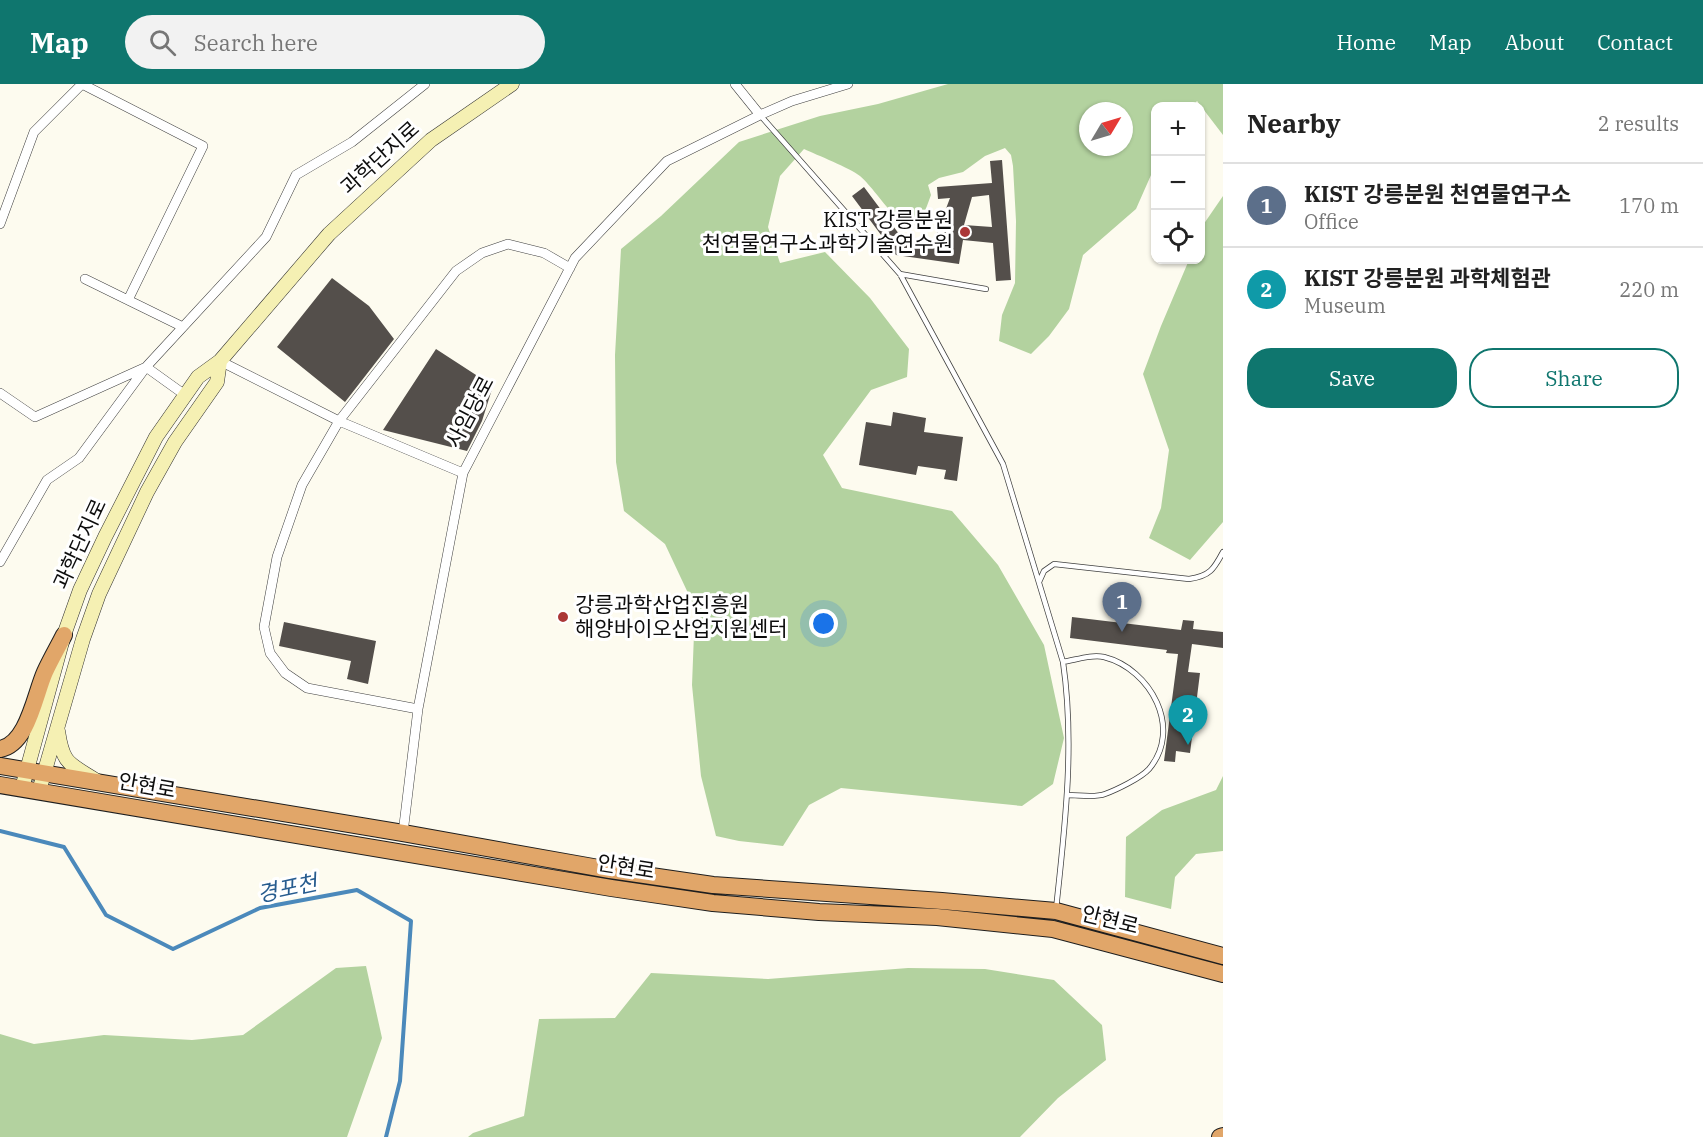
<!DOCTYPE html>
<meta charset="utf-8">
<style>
:root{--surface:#fff;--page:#f2f2f2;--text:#222;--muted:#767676;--line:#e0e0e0;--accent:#0f766e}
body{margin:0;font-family:"IBM Plex Serif","Noto Sans KR",serif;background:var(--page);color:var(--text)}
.controls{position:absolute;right:18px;top:18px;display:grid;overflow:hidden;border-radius:12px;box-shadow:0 2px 4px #0004}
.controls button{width:54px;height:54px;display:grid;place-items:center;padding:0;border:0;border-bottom:2px solid var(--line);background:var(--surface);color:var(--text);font:30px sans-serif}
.compass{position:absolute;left:1079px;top:18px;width:54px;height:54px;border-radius:50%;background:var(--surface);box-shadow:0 2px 4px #0004;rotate:52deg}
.you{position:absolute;left:824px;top:540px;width:21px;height:21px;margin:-15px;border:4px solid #fff;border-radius:50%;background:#1a73e8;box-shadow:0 0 0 9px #1a73e833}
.badge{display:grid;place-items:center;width:39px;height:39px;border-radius:50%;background:var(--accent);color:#fff;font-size:20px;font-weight:700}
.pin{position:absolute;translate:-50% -50px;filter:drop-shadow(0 2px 3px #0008)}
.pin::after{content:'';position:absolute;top:32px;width:21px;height:18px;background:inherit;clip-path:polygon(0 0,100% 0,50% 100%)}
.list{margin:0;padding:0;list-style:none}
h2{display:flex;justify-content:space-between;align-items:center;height:78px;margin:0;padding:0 24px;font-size:26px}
h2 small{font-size:20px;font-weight:400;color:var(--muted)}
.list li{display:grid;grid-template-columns:39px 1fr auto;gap:18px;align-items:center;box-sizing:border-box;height:84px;padding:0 24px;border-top:2px solid var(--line)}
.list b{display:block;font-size:22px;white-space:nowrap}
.list p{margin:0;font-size:20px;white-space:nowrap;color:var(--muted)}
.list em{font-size:20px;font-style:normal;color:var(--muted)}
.actions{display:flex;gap:12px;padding:18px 24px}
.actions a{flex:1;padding:14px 0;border:2px solid var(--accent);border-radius:24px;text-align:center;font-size:21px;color:var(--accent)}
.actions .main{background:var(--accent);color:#fff}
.icon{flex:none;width:33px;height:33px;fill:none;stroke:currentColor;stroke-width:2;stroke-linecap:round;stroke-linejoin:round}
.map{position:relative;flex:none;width:1223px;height:1053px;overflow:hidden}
header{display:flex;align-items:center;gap:36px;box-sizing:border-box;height:84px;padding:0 30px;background:var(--accent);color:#fff}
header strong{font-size:28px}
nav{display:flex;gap:33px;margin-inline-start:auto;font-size:21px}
.search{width:420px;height:54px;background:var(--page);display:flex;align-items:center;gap:15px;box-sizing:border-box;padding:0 21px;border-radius:33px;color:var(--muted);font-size:22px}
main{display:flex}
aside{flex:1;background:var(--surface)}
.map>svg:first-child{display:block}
.forest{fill:#b3d29f;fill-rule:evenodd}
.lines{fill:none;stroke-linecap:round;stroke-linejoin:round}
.stream{stroke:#4b89bb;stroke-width:4}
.building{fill:#544f4b;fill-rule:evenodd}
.lane-casing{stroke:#404040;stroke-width:6}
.street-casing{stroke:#404040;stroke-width:10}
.secondary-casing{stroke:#2f2f2f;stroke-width:15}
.highway-casing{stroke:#1e1e1e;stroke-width:18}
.lane{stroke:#fff;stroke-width:4.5}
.street{stroke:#fff;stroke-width:9}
.secondary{stroke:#f5f0b3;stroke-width:14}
.highway{stroke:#e1a669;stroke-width:16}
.poi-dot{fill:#ab3737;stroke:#fff;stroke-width:2}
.labels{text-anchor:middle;stroke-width:6;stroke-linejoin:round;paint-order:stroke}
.street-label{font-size:21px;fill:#0d0d0d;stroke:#fff}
.poi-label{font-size:21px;fill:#0d0d0d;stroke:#fff;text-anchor:end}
.water-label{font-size:22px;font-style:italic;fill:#275c8f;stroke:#fff}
</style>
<header>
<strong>Map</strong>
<div class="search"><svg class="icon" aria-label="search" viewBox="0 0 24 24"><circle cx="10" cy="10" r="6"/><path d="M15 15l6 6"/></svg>Search here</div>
<nav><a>Home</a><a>Map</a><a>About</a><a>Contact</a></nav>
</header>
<main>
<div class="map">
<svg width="1223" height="1053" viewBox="0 0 1223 1053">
<rect width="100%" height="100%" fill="#fdfbef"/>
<path class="forest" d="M948 0H1223V51L1197 17 1193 22H1156L1155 82 1136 125 1083 171 1069 225 1049 252 1031 270 999 257 1002 231 1015 199 1016 137 1013 82 1011 71 1005 64 985 72 963 88 939 94 928 101 931 111 921 138 909 142C891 134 876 106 860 92 850 84 817 71 804 65L780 92 768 143 780 179 825 168 870 214 909 265 907 293 871 306 823 371 842 404 952 427 998 481 1044 561 1064 654 1053 700 1022 722 841 704 809 721 783 762 739 757 716 752 701 692 692 601 695 524 665 460 624 427 616 378 615 271 621 165 661 132 739 58 820 32 878 20ZM1088 27H1124V63H1088Z
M1223 112V438L1190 476 1149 454 1161 424 1169 366 1143 290 1161 242 1189 176H1200L1201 144Z
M1223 692V767L1196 770 1175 793 1171 825 1125 813 1126 753 1162 726 1216 706Z
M366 882 382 954 347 1053H0V950L34 960 104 951 192 956 243 951 336 884Z
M908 884 985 885 1054 896 1102 941 1106 976 1058 1014 1020 1053H468L473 1049 524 1032 539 935 615 934 651 889 768 895Z"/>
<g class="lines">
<path class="stream" d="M0 747 64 763 106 831 173 865 260 824 357 806 411 837 400 997 386 1053"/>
</g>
<path class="building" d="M1002 76 1011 196 996 197 993 159 963 156 959 180 896 171 852 112 864 103 905 158 932 162 950 114 938 115 937 103 992 99 990 77ZM989 111 992 143 964 141 972 113Z
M332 194 369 222 394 255 345 318 277 263Z
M436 265 493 302 482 337 467 367 383 346Z
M893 328 926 334 924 348 963 353 957 397 944 395 946 386 918 382 916 391 859 381 866 338 891 342Z
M1072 533 1181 546 1183 536 1194 537 1193 545 1223 548V564L1192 560 1188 588 1200 589 1190 669 1176 667 1175 678 1164 677 1178 570 1166 569 1167 566 1070 554Z
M284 538 376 557 368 600 347 595 351 577 279 562Z"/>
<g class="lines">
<defs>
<path id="lane" d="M760 31 900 190 1003 380 1063 578C1075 660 1065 743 1056 825
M900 190 986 205
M1039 498 1044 487 1054 480 1189 495C1210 492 1214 485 1223 468
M1063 578C1076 576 1091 570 1104 573 1151 585 1183 645 1149 685 1141 694 1116 706 1105 710 1095 714 1079 711 1068 711"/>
<path id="street" d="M735 0 760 31
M0 140 34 48 82 0 203 62 128 216
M85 195 183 243
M220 277 339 337 463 389
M0 309 35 333 146 283 185 311
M0 478 47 396 79 374 146 283 266 153 296 91 352 58 425 0
M418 625 307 604 285 589 270 569 264 543 277 473 302 401 339 337 456 187 482 169 508 160 544 169 570 184
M403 749 418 625 463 389 575 174 667 77 760 31 792 17 848 0"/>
<path id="secondary" d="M58 647C63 681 69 679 97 697
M22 704 64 551 80 506 105 453 156 353 198 293 220 277 329 150 431 56 512 0
M39 707 83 555 99 510 147 408 175 358 217 298 220 277"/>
<path id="highway" d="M0 665C28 660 35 610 45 588 51 575 58 563 64 551
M0 682 403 749 610 786 713 801 942 817 1056 827 1223 872
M0 701 611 804 713 819 819 828 937 833 1053 845 1223 890
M1220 1053 1223 1052"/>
</defs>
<use href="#lane" class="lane-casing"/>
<use href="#street" class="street-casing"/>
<use href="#secondary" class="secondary-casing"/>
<use href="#highway" class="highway-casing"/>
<use href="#lane" class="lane"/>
<use href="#street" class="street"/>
<use href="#secondary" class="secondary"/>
<use href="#highway" class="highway"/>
</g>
<g class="poi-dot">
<circle cx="965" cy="148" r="6"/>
<circle cx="563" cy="533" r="6"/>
</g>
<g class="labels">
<g class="street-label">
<text transform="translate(380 74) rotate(-42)" y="7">과학단지로</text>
<text transform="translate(470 328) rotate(-62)" y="7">사임당로</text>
<text transform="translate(80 460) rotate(-65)" y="7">과학단지로</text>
<text transform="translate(147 702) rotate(10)" y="7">안현로</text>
<text transform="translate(626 783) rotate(9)" y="7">안현로</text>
<text transform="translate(1110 836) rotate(14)" y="7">안현로</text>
</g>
<g class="poi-label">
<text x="953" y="143">KIST 강릉분원<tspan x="953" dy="24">천연물연구소과학기술연수원</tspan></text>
<text x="575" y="528" text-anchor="start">강릉과학산업진흥원<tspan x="575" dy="24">해양바이오산업지원센터</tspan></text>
</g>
<g class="water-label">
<text transform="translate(287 804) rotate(-12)" y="8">경포천</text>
</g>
</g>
</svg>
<div class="controls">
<button>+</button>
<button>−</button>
<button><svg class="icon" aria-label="locate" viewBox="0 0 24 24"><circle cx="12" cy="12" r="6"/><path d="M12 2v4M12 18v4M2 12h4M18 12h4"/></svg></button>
</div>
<svg class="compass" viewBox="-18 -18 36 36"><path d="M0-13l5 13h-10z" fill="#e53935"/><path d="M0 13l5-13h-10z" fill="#767676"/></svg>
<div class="you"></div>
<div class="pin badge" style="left:1122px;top:548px;background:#5c6f8a">1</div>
<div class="pin badge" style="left:1188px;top:661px;background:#0f9aa8">2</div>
</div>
<aside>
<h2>Nearby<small>2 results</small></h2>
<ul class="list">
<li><span class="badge" style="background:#5c6f8a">1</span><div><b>KIST 강릉분원 천연물연구소</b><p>Office</p></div><em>170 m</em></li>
<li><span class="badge" style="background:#0f9aa8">2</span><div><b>KIST 강릉분원 과학체험관</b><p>Museum</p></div><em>220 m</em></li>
</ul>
<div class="actions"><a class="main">Save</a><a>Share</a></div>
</aside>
</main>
